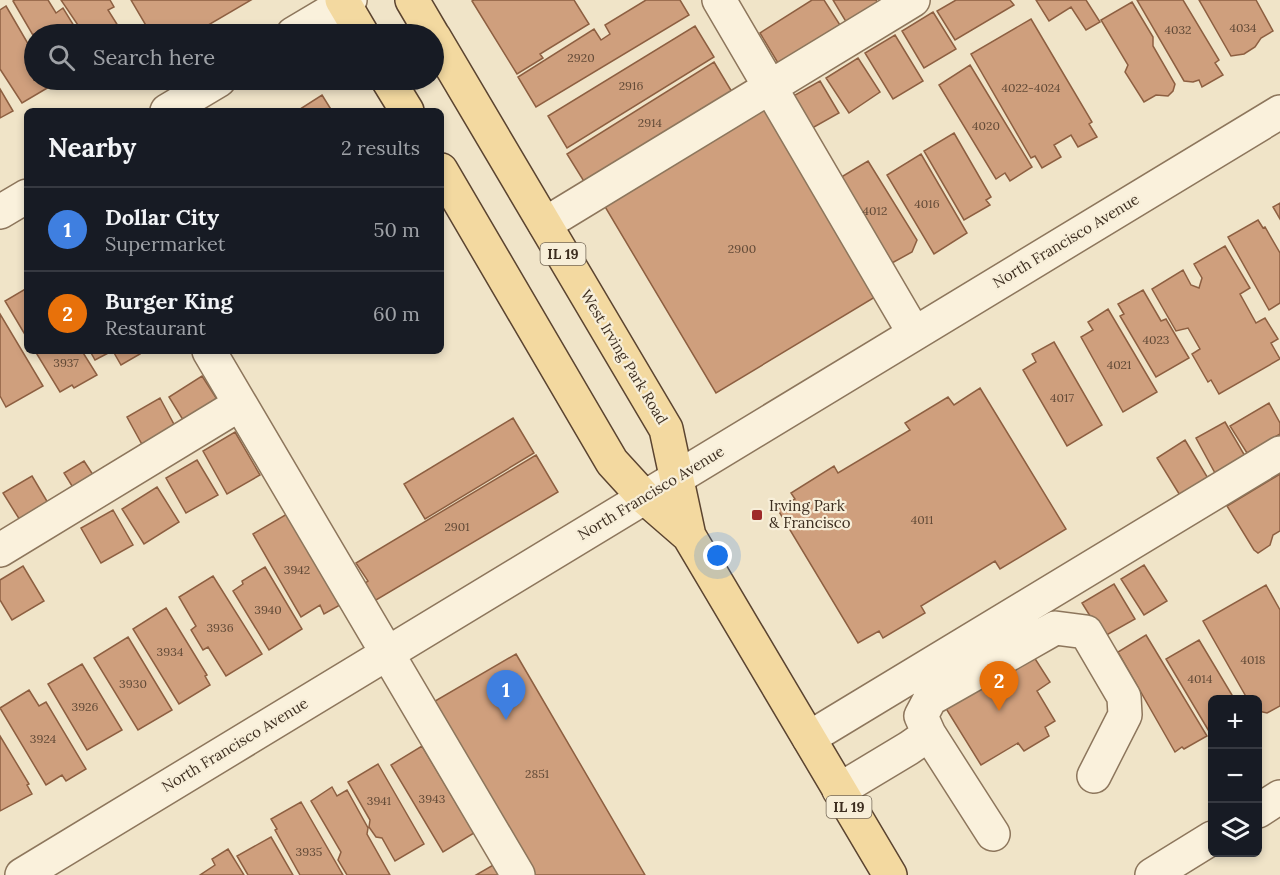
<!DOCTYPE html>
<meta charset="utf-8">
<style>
:root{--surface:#171b24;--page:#242831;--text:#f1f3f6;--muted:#9ea1a6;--line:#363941;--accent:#1a73e8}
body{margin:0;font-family:Lora,serif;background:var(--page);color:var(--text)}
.controls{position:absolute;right:18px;bottom:18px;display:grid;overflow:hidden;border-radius:9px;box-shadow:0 3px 9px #0003}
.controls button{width:54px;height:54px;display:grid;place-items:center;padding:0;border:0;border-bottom:2px solid var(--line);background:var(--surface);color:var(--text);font:30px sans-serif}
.you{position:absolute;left:718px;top:556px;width:21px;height:21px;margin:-15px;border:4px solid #fff;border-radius:50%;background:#1a73e8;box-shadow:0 0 0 9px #1a73e833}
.badge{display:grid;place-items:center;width:39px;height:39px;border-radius:50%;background:var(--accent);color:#fff;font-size:20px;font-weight:700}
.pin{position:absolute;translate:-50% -50px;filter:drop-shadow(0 2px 3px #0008)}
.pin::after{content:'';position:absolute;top:32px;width:21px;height:18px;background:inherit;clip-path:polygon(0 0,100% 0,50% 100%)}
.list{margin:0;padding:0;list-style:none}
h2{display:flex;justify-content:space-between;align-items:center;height:78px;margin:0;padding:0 24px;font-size:26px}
h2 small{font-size:20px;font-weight:400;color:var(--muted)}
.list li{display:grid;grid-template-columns:39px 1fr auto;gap:18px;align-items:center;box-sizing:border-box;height:84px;padding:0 24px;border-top:2px solid var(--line)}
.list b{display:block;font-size:22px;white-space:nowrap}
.list p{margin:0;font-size:20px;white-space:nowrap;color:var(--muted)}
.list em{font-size:20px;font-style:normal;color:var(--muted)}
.icon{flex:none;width:33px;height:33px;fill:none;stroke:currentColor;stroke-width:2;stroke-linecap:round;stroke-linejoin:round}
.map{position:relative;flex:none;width:1280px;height:875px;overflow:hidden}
.search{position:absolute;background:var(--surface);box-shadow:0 3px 9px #0003;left:24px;top:24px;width:420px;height:66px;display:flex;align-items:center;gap:15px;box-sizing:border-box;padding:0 21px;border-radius:33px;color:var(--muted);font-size:22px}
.panel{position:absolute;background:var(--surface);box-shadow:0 3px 9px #0003;left:24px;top:108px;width:420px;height:246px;border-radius:9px}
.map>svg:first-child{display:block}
.building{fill:#cf9f7d;stroke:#8d5f41;stroke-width:1.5}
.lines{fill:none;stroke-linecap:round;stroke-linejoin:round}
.minor-casing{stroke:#8d765c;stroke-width:36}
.major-casing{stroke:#5b4430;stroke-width:36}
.minor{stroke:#faf1dc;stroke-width:33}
.major{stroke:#f3d9a0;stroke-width:33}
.poi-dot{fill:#9e2a2b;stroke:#f7eed8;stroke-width:2}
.labels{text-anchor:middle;stroke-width:4.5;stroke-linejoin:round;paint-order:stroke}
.number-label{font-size:12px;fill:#624a37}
.shield{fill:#f7eed8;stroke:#756857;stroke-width:1.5}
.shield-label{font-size:14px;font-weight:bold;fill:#3d2e20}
.street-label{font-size:15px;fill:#3d2e20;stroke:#f7eed8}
.poi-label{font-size:15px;fill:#3d2e20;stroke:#f7eed8;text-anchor:start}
</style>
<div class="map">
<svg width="1280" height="875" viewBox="0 0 1280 875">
<rect width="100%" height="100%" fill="#f0e4c8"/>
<path class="building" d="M15 0H48L56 13 63 8 79 34H34V37L13 1Z
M61 0H110L114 7 108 10 120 29 110 34H84Z
M131 0H251L193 34H151Z
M474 0H574L589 24 540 54 543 58 517 74 472 1Z
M646 0H680L689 15 536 107 518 77 594 29 601 40 610 34 605 25Z
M812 0H824L840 25 778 63 760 33Z
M833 0H876L879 6 848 25Z
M956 0H1010L1014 5 955 40 937 11Z
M1036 0H1086L1100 22 1086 30 1071 7 1049 21Z
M1137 0H1183L1219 60 1215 63 1223 75 1202 87 1199 80 1193 82 1184 81Z
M1199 0H1256L1273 31 1261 38 1255 47 1244 54 1231 56Z
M1132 2 1153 37V46L1175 84 1173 91 1168 96 1156 95 1144 102 1125 72 1128 65 1101 20Z
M6 6 34 54V80H50L54 84 22 103 0 69V10Z
M933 12 956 49 924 68 902 31Z
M1031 19 1092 122 1089 124 1097 137 1078 147 1071 135 1054 145 1061 157 1042 168 1035 156 1031 158 971 54Z
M695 26 714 57 567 148 548 116Z
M895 35 923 81 893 99 865 53Z
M858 58 880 92 849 113 826 78Z
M714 62 732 92 585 183 567 154Z
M970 65 1032 167 1010 181 1005 173 996 179 939 85Z
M820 81 839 113 807 131 788 99Z
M0 89 13 111 0 118Z
M322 95 332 111H297Z
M769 107 880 294 716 393 604 205Z
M954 133 991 197 986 200 990 205 964 220 924 151Z
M921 154 967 233 934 254 887 175Z
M868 161 917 240 912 252 892 263 833 182Z
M1280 203V219L1273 207Z
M1258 220 1263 228 1265 227 1280 253V303L1269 310 1228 237Z
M1225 246 1250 288 1240 294 1256 323 1265 318 1278 339 1271 343 1280 359 1219 394 1211 380 1208 382 1192 354 1200 349 1188 328 1176 331 1152 289 1183 270 1191 285 1199 288 1202 278 1194 264Z
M27 288V338L5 301Z
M1143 290 1161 321 1166 319 1189 358 1156 377 1120 316 1124 314 1118 304Z
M1108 309 1157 392 1123 412 1081 337 1093 330 1088 322Z
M0 314 43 386 6 407 0 396Z
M1054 342 1102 425 1067 446 1023 370 1036 362 1032 354Z
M35 351H82L97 375 74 388 72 385 60 392Z
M90 351H112L95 360Z
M113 351H138L140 354 121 365Z
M202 376 222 407 188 428 169 397Z
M980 388 1066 529 1000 569 995 561 921 606 925 613 883 638 879 631 858 643 778 510 795 499 791 493 834 466 838 473 910 430 905 423 948 397 954 405Z
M160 398 177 430 144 448 127 417Z
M1269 403 1280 423V434L1247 453 1230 426Z
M513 418 534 453 425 519 404 484Z
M1225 422 1245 456 1215 473 1196 438Z
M235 432 260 475 227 494 203 451Z
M1185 440 1209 480 1181 497 1157 458Z
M536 455 558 492 371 603 361 586 368 581 356 563Z
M197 460 218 495 186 513 166 478Z
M84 461 97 481 77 494 64 473Z
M1280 474V531L1273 535 1270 545 1258 553 1254 550 1227 506Z
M32 476 51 508 23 525 3 493Z
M157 487 179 522 144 544 122 509Z
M113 510 133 545 101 563 81 528Z
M287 514 340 605 324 614 320 605 301 617 253 534Z
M1144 565 1167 601 1144 615 1121 579Z
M23 566 44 601 12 620 0 600V580Z
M265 567 302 629 269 650 233 591 243 584 242 581Z
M213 576 262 654 226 676 208 647 203 650 191 630 196 626 179 597Z
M1114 584 1135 619 1103 637 1082 603Z
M1266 585 1280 610V706L1267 713 1258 711V700H1248L1203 621Z
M166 608 207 675 205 676 210 685 179 704 133 629Z
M1146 635 1207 736 1184 749 1182 747 1175 752 1118 652Z
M128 637 172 710 138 730 94 658Z
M1199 640 1235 700H1212V732L1210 733 1166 659Z
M516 654 645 875H531L430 704Z
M1032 654 1050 682 1037 691 1055 721 1045 727 1049 736 1024 751 1018 743 981 765 942 702Z
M82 664 122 730 87 750 48 684Z
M29 690 39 706 46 702 86 769 66 781 62 775 46 785 0 708Z
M0 736 29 784 27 785 32 794 0 811Z
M422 746 474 833 443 852 391 765Z
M378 764 424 844 395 861 382 838 376 837 369 827 370 820 348 782Z
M332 787 337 796 347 790 368 828 367 834 390 875H347L338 860 341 852 311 801Z
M301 802 343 875H300L275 830 277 829 271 819Z
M271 837 293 875H248L237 856Z
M228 849 244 875H200L215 865 212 859Z
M495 864 502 875H476Z"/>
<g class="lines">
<defs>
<path id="minor" d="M719 0 914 333
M293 34 350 0
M167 111 219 80
M0 212 27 196
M545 224 913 0
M209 351 518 875
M0 550 240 404
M929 734 993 834
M809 738 1280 453
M839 790 909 748 929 734 921 716 930 699 1055 628 1086 632 1124 697 1125 715 1094 776
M1258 811 1280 797
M22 875 1280 112
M1152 875 1212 838"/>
<path id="major" d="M342 0 362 34
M412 0 432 34
M434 37 666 429 689 536
M388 80 407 111
M441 170 612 462 644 497 689 536 890 875"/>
</defs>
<use href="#minor" class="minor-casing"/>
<use href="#major" class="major-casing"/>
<use href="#minor" class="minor"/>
<use href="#major" class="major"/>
</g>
<rect class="poi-dot" x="751" y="509" width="12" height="12" rx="3"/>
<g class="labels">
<g class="number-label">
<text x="1243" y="32">4034</text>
<text x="1178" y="34">4032</text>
<text x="581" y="62">2920</text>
<text x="631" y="90">2916</text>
<text x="1031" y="92">4022-4024</text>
<text x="650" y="127">2914</text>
<text x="986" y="130">4020</text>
<text x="927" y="208">4016</text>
<text x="875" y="215">4012</text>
<text x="742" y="253">2900</text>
<text x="1156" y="344">4023</text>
<text x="66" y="367">3937</text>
<text x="1119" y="369">4021</text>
<text x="1062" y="402">4017</text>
<text x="922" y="524">4011</text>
<text x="457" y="531">2901</text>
<text x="297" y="574">3942</text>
<text x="268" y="614">3940</text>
<text x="220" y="632">3936</text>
<text x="170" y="656">3934</text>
<text x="1253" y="664">4018</text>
<text x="1200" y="683">4014</text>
<text x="133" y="688">3930</text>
<text x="85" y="711">3926</text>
<text x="43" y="743">3924</text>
<text x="537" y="778">2851</text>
<text x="432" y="803">3943</text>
<text x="379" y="805">3941</text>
<text x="309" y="856">3935</text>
</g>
<g class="shield">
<rect x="540.5" y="243" width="45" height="22" rx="4.5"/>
<rect x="826.5" y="796" width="45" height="22" rx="4.5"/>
</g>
<g class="shield-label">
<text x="563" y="259">IL 19</text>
<text x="849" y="812">IL 19</text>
</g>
<g class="street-label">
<text transform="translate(1066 241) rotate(-31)" y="5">North Francisco Avenue</text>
<text transform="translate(624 357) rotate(59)" y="5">West Irving Park Road</text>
<text transform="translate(651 493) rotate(-31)" y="5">North Francisco Avenue</text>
<text transform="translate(235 745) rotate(-31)" y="5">North Francisco Avenue</text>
</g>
<g class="poi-label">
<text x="769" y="511">Irving Park<tspan x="769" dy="17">&amp; Francisco</tspan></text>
</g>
</g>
</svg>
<div class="controls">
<button>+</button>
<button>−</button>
<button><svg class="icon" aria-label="layers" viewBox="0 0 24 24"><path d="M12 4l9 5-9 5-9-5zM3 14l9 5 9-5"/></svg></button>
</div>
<div class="you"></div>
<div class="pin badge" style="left:506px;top:720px;background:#3f7fe0">1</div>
<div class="pin badge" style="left:999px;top:711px;background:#e8710a">2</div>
<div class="search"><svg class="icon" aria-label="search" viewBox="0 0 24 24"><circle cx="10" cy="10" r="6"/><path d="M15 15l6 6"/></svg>Search here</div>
<section class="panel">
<h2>Nearby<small>2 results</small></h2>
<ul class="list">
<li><span class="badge" style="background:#3f7fe0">1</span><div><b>Dollar City</b><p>Supermarket</p></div><em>50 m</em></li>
<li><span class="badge" style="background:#e8710a">2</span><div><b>Burger King</b><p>Restaurant</p></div><em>60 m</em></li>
</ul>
</section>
</div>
